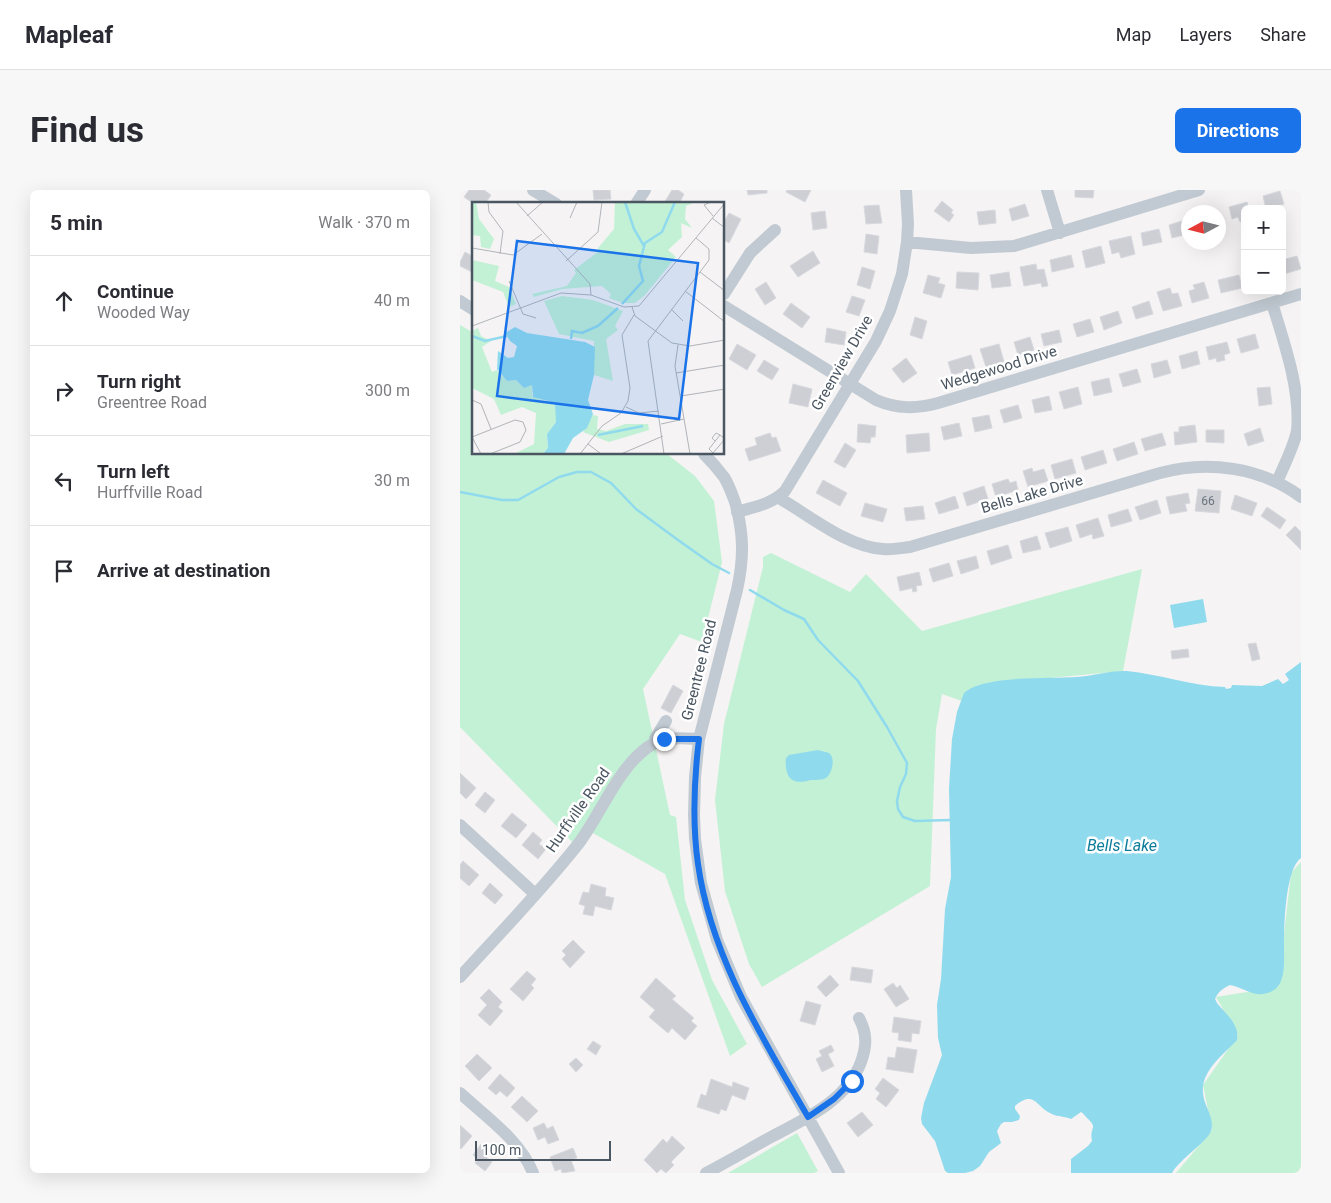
<!DOCTYPE html>
<meta charset="utf-8">
<style>
:root{--surface:#fff;--page:#f7f7f7;--text:#2b2b33;--muted:#7c7c81;--line:#e1e1e2;--accent:#1a73e8}
body{margin:0;font-family:Roboto,sans-serif;background:var(--page);color:var(--text)}
.controls{position:absolute;right:15px;top:15px;display:grid;overflow:hidden;border-radius:8px;box-shadow:0 5px 20px #0002}
.controls button{width:45px;height:45px;display:grid;place-items:center;padding:0;border:0;border-bottom:1px solid var(--line);background:var(--surface);color:var(--text);font:25px sans-serif}
.compass{position:absolute;left:721px;top:15px;width:45px;height:45px;border-radius:50%;background:var(--surface);box-shadow:0 5px 20px #0002;rotate:263deg}
.scale{position:absolute;left:15px;bottom:12px;width:136px;box-sizing:border-box;padding-left:5px;border:2px solid #4a5661;border-top:0;font-size:14px;line-height:18px;white-space:nowrap;color:#4a5661;-webkit-text-stroke:4px #fff;paint-order:stroke}
.stop{position:absolute;width:15px;height:15px;margin:-11px;border:4px solid #1a73e8;border-radius:50%;background:#fff}
.stop.end{background:#1a73e8;border-color:#fff;box-shadow:0 1px 5px #0008}
.list{margin:0;padding:0;list-style:none}
h2{display:flex;justify-content:space-between;align-items:center;height:65px;margin:0;padding:0 20px;font-size:21px}
h2 small{font-size:16px;font-weight:400;color:var(--muted)}
.list li{display:grid;grid-template-columns:32px 1fr auto;gap:15px;align-items:center;box-sizing:border-box;height:90px;padding:0 20px;border-top:1px solid var(--line)}
.list b{display:block;font-size:19px;white-space:nowrap}
.list p{margin:0;font-size:16px;white-space:nowrap;color:var(--muted)}
.list em{font-size:16px;font-style:normal;color:var(--muted)}
.icon{flex:none;width:28px;height:28px;fill:none;stroke:currentColor;stroke-width:2;stroke-linecap:round;stroke-linejoin:round}
.map{position:relative;flex:none;width:841px;height:983px;overflow:hidden;border-radius:8px}
header{display:flex;align-items:center;gap:30px;box-sizing:border-box;height:70px;padding:0 25px;background:var(--surface);border-bottom:1px solid var(--line)}
header strong{font-size:24px}
nav{display:flex;gap:28px;margin-inline-start:auto;font-size:18px}
.intro{display:flex;align-items:center;justify-content:space-between;box-sizing:border-box;height:120px;padding:0 30px}
h1{margin:0;font-size:35px}
.button{padding:12px 22px;border-radius:8px;background:var(--accent);color:#fff;font-size:18px;font-weight:700}
main{display:flex;gap:30px;padding:0 30px}
aside{flex:1;background:var(--surface);border-radius:8px;box-shadow:0 5px 20px #0002}
.map>svg:first-child{display:block}
.green{fill:#c3f1d5}
.water{fill:#90daee}
.lines{fill:none;stroke-linecap:round;stroke-linejoin:round}
.stream{stroke:#90daee;stroke-width:2.5}
.building{fill:#cdcfd5;stroke:#d7d9de}
.minor{stroke:#c1cad2;stroke-width:12}
.route{stroke:#1a73e8;stroke-width:6}
.labels{text-anchor:middle;stroke-width:5;stroke-linejoin:round;paint-order:stroke}
.number-label{font-size:12px;fill:#6b747e}
.street-label{font-size:15px;fill:#4a5661;stroke:#fff}
.water-label{font-size:16px;font-style:italic;fill:#0c7c9b;stroke:#fff}
.inset-river{fill:none;stroke:#90daee;stroke-width:2.5}
.inset-road{fill:none;stroke:#b1b4b9;stroke-width:1}
.view{fill:#1a73e8;fill-opacity:0.15;stroke:#1a73e8;stroke-width:2.5}
.inset-edge{fill:none;stroke:#4a5661;stroke-width:2.5}
</style>
<header>
<strong>Mapleaf</strong>
<nav><a>Map</a><a>Layers</a><a>Share</a></nav>
</header>
<div class="intro"><h1>Find us</h1><a class="button">Directions</a></div>
<main>
<aside>
<h2>5 min<small>Walk · 370 m</small></h2>
<ul class="list">
<li><svg class="icon" aria-label="ahead" viewBox="0 0 24 24"><path d="M12 20V5M6 11l6-6 6 6"/></svg><div><b>Continue</b><p>Wooded Way</p></div><em>40 m</em></li>
<li><svg class="icon" aria-label="right" viewBox="0 0 24 24"><path d="M7 20v-9h11M14 6l5 5-5 5"/></svg><div><b>Turn right</b><p>Greentree Road</p></div><em>300 m</em></li>
<li><svg class="icon" aria-label="left" viewBox="0 0 24 24"><path d="M17 20v-9H6M10 6l-5 5 5 5"/></svg><div><b>Turn left</b><p>Hurffville Road</p></div><em>30 m</em></li>
<li><svg class="icon" aria-label="arrive" viewBox="0 0 24 24"><path d="M6 21V4h12l-3 4 3 4H6"/></svg><div><b>Arrive at destination</b></div></li>
</ul>
</aside>
<div class="map">
<svg width="841" height="983" viewBox="0 0 841 983">
<rect width="100%" height="100%" fill="#f5f3f3"/>
<path class="green" d="M0 135 14 143V264H207L235 286 254 311 262 372 242 452 220 444 183 499 210 625 216 627 225 710 252 790 287 854 270 866 205 684 131 642 117 657 0 537Z
M311 363 390 402 406 384 462 441 682 379 663 481 518 495 502 511 482 504 476 539 470 696 302 797 289 774 265 701 255 610 264 534 303 377V367Z
M841 672V983H716L752 940 743 895 778 845 756 807 818 797 831 683Z
M337 943 358 981 354 983H268Z"/>
<path class="water" d="M743 409 747 432 714 438 710 415Z
M841 472V668C825 679 824 737 824 757 824 768 825 781 821 791 818 799 811 803 803 804 792 806 782 797 770 795 763 798 758 802 755 809L757 813C766 824 780 835 777 850 759 869 734 886 746 915 749 922 754 933 751 941 748 951 720 969 712 983H611V969L628 956 632 951C629 936 639 939 627 928 625 926 623 923 621 922L611 929C605 926 598 927 592 924 576 918 575 899 555 916V919L560 926 559 930 552 932H544L541 934 537 941 541 953 529 962 520 976 513 981 505 983H488L485 981 475 951 462 934 461 928 464 913 482 865 478 848 477 815 481 789 485 719 491 687 489 599 492 549 497 522 504 503C523 485 590 489 617 487 633 486 650 480 667 481 699 484 731 496 765 497L766 499 771 498 772 495 802 496 818 489 823 494 829 490 825 484Z
M358 560C361 561 367 562 369 563 376 568 372 584 366 588 362 590 356 590 351 590 347 591 339 593 335 591 326 589 325 575 326 568L329 565Z"/>
<g class="lines">
<path class="stream" d="M0 302 42 310H58L99 287 117 282H131L151 293 176 319 218 350 252 374 269 383
M290 400 324 420 344 429 358 450 398 491 427 537 447 573 446 584 440 597 437 611 438 619 443 627 455 631 491 630"/>
</g>
<path class="building" d="M9 0H24L31 5 25 14H14L4 7Z
M133 0H150L151 9 134 10Z
M212 0H218L224 4 219 14 204 13Z
M287 0H307V3L288 5Z
M327 0H351L345 12 326 2Z
M615 0H634L633 8 615 7Z
M820 1 824 14 806 19 803 6Z
M482 11 493 20 491 23 494 25 489 32 474 21Z
M787 12 789 19H785V30L780 32 778 27 772 29 769 17Z
M565 14 569 26 552 31 549 19Z
M419 15 422 33 406 34 404 16Z
M535 20 536 33 519 35 517 22Z
M365 21 367 38 353 40 351 23Z
M269 23 281 29 269 53 264 50V30H265Z
M728 29V44L712 48 709 35Z
M699 39 702 52 683 56 681 43Z
M406 44 419 46 417 64 404 62Z
M671 46 675 64 661 68 659 62 652 64 649 51Z
M641 56 645 73 626 78 622 61Z
M353 61 360 73 338 87 330 76Z
M5 62 14 67V83L0 76V72Z
M611 65 614 77 592 82 590 70Z
M837 66 841 79 824 84 822 70Z
M576 74 577 80 584 79 588 96 582 97 581 93 564 96 560 77Z
M402 77 415 81 410 99 397 95Z
M497 82 519 83 518 100 496 98Z
M549 82 551 96 532 98 530 85Z
M468 85 480 88 478 93 485 95 481 108 463 103Z
M779 85 782 98 761 103 758 90Z
M306 92 316 108 305 115 295 99Z
M744 92 749 108 732 113 729 101 735 99 733 95Z
M710 98 712 104 718 103 722 116 703 121 697 102Z
M392 106 405 110 399 126 386 122Z
M689 111 693 124 676 129 672 117Z
M331 113 350 127 342 138 323 124Z
M658 121 662 133 644 140 640 127Z
M455 127 467 131 462 149 450 145Z
M630 129 634 142 617 147 613 134Z
M367 138 386 142 384 155 365 152Z
M599 140 602 152 584 156 581 144Z
M795 144 799 158 781 163 777 149Z
M570 147 574 160 558 165 554 152Z
M767 152 770 163 764 165 765 170 757 172 756 168 749 170 746 157Z
M277 154 296 165 287 180 269 169Z
M539 154 544 172 526 177 520 159Z
M737 161 740 174 722 179 719 166Z
M511 165 515 178 492 185 488 172Z
M446 168 457 183 443 193 432 179Z
M304 170 319 179 312 190 297 181Z
M707 170 711 183 694 188 691 174Z
M677 179 681 192 663 197 659 184Z
M649 188 652 202 634 206 631 192Z
M333 194 352 199 348 217 329 213Z
M618 197 622 214 604 219 599 202Z
M810 197 812 214 799 216 797 198Z
M589 206 592 220 575 223 572 210Z
M558 215 562 228 544 233 540 220Z
M529 225 532 238 515 242 512 228Z
M499 233 502 246 484 250 481 237Z
M398 234 416 236 415 247H411L410 253 397 252Z
M735 235 737 252 715 255 714 242H719V237Z
M800 238 804 251 788 256 784 244Z
M746 240H764V253L746 252Z
M310 243 312 248 316 247 321 261 289 271 285 259 297 255 295 248Z
M469 243 470 261 447 263 446 245Z
M702 243 706 255 685 261 681 249Z
M674 252 678 264 657 271 653 259Z
M385 253 396 260 385 278 374 272Z
M643 260 647 273 625 280 621 267Z
M612 269 616 283 595 289 591 275Z
M572 278 573 282 584 279 588 291 568 297 563 281Z
M548 289 550 293 556 291 558 300 536 307 532 294Z
M363 290 387 303 380 316 356 303Z
M524 296 528 309 507 316 503 303Z
M738 299 761 301 759 323 735 321Z
M728 303 730 313 725 314 727 321 710 324 706 307Z
M775 305 797 313 792 326 771 319Z
M495 306 499 318 479 324 475 313Z
M697 310 701 323 680 330 675 317Z
M405 313 427 319 423 332 401 326Z
M463 316 465 329 446 331 444 318Z
M807 317 826 330 820 339 801 326Z
M668 319 672 331 651 337 648 325Z
M638 328 644 346 633 349 632 344 620 348 616 335Z
M835 336 841 342V360L826 345Z
M608 337 612 351 590 358 585 343Z
M577 346 581 359 563 363 560 351Z
M548 355 552 368 531 375 527 361Z
M516 366 519 378 501 384 497 371Z
M489 373 493 386 473 392 469 379Z
M459 382 462 395 456 396 457 401 453 402 452 398 440 401 437 387Z
M796 453 800 469 792 471 788 454Z
M728 459 729 467 712 469 711 461Z
M213 495 223 501 211 523 201 518Z
M0 583 16 598 6 609 0 603Z
M25 602 35 610 25 623 15 615Z
M52 623 67 635 56 648 41 636Z
M73 642 82 650 79 654 86 659 78 669 62 655Z
M3 671 19 685 9 696 0 688V675Z
M30 693 43 705 35 714 22 703Z
M131 694 146 698 145 706 154 708 151 720 135 716 133 726 123 724 125 716 119 714 123 702 129 703Z
M113 750 125 762 110 778 102 769 106 765 102 761Z
M392 777 413 780 411 793 390 790Z
M67 781 76 789 71 795 74 798 63 811 50 799Z
M370 785 379 795 366 807 357 797Z
M196 788 216 806 212 809 234 828 231 831 237 836 225 850 212 838 208 843 189 827 195 820 180 807Z
M433 793 437 798 440 795 449 809 436 817 424 799Z
M29 799 42 812 38 817 43 821 30 836 18 825 27 815 20 808Z
M346 811 361 815 355 835 340 831Z
M434 827 461 831 459 844 452 843 451 852 438 850 439 843 432 842Z
M133 851 141 856 136 865 127 859Z
M371 855 374 861 368 864 374 876 362 882 356 869 362 866 359 861Z
M437 857 457 860 453 883 426 879 428 867 435 868Z
M17 864 32 878 19 891 5 876Z
M116 868 123 875 116 882 109 874Z
M40 884 55 898 47 907 40 901 36 905 28 898Z
M423 888 439 900 426 917 416 909 420 903 415 899Z
M251 889 272 897 273 892 289 898 285 910 272 905 266 921 261 919 259 924 237 917 241 904 246 906Z
M62 906 78 921 67 932 51 917Z
M402 922 413 935 398 947 387 933Z
M84 933 87 939 93 936 99 950 88 954 85 947 78 950 73 938Z
M0 935 12 946 1 959 0 958Z
M212 946 225 958 211 972 214 975 206 983 201 979 197 983 184 970 203 949 207 953Z
M21 954 30 962 26 967 32 972 25 981 15 973 18 969 13 965Z
M113 958 117 968 111 970 115 981 102 983 101 979 95 981 90 967Z"/>
<g class="lines">
<path class="minor" d="M73 0 96 14
M587 0 600 43
M176 14 185 0
M447 52 511 58 554 56 739 0
M264 104 290 63 315 40
M0 111 14 120
M812 113C824 152 841 200 837 241 833 259 824 275 817 292
M264 116 416 210C437 219 456 219 478 213L841 104
M244 264C251 271 258 279 264 287 269 295 272 304 275 312 284 344 284 368 277 400L239 549 235 587 234 625 235 649 241 693 257 750 281 807 379 983
M319 308C349 325 387 357 423 359 432 360 441 358 450 357L700 283C747 270 801 277 841 307
M277 322C294 317 312 314 325 301L416 151 430 121 442 84 447 52 448 34 446 0
M195 553V549L206 531
M0 635 75 704
M0 787C40 743 82 700 119 653 141 624 157 579 188 557 204 546 220 548 239 549
M0 903C26 927 60 950 73 983
M246 983C269 971 291 958 313 946 347 928 387 910 401 872 407 856 407 843 399 828"/>
</g>
<g class="lines">
<path class="route" d="M204 549H239C234 590 232 632 238 674 251 767 302 847 348 927L374 909 392 891"/>
</g>
<g class="labels">
<g class="number-label">
<text x="748" y="315">66</text>
</g>
<g class="street-label">
<text transform="translate(382 173) rotate(-60)" y="5">Greenview Drive</text>
<text transform="translate(539 178) rotate(-17)" y="5">Wedgewood Drive</text>
<text transform="translate(572 304) rotate(-16)" y="5">Bells Lake Drive</text>
<text transform="translate(239 480) rotate(-76)" y="5">Greentree Road</text>
<text transform="translate(118 620) rotate(-55)" y="5">Hurffville Road</text>
</g>
<g class="water-label">
<text x="662" y="661">Bells Lake</text>
</g>
</g>
<g transform="translate(12 12)">
<rect width="252" height="252" fill="#f5f3f3"/>
<path d="M0 0H4L7 17 22 37 18 47 9 45 8 34 0 33ZM143 0H223L214 4 213 17 220 26 209 21 210 35 196 48 204 55 173 93 163 101H151L137 96 139 92 130 84 90 87 62 95 60 92 95 84 104 71 102 68 127 49 126 46 142 27ZM0 58 27 64 23 79 37 85 44 102 37 105 31 90 0 78ZM90 94 121 98 151 109 143 124 146 128 134 137 141 179 122 173V139L87 132 72 99ZM6 126 9 134 19 139 10 145 20 170 25 168 35 179 44 178 52 186 60 183V194L84 203V220L75 232 76 247 70 252H42L62 242 64 211 50 205 29 213 22 197 0 186V129ZM121 213 126 214 125 227 134 229 153 222H176L177 228 137 240 111 230Z" fill="#c3f1d5"/>
<path d="M43 125 55 131 113 140 123 145 122 173 116 198 121 212 115 226 101 236 92 252H71L76 246 75 232 84 220 83 201 61 195 60 183 52 186 44 178 35 179 25 167 26 149 36 156 42 155 45 144 38 139 33 131Z" fill="#90daee"/>
<path class="inset-river" d="M153 0 162 27 172 44M150 102 171 79 167 64 173 41 190 30 203 0M0 134 13 139 35 134M99 137 100 129 110 131 126 124 146 106M126 233 171 224"/>
<path class="inset-road" d="M16 0 17 10 31 29 28 52M44 0 118 82 119 93M239 0 232 3 241 14M55 14 71 0M98 16 105 0M240 16 253 26M0 46 41 53 70 32M94 59 126 30 130 0M228 70 253 89M37 79 51 112 64 116M213 89 253 120M160 105 163 114 200 141 218 144 253 138M199 107 211 119M0 124 89 91 119 93 152 105 167 104 253 1M206 143 203 164 218 252M204 171 253 163M209 194 253 187M0 198 9 202 19 227M154 205 167 211 187 209M189 222 212 217M0 235 43 218 51 220 54 228 48 240 18 252M0 235 9 252M253 237 248 233 237 247 241 251 253 237M243 239 240 236 244 231 248 233M116 242 129 252M108 252 130 224 149 211 156 199 158 186 150 133 162 113M149 252 191 234M192 252 176 139 237 58V47L224 36"/>
<path class="view" d="M45 39 226 61 207 217 25 194Z"/>
<rect width="252" height="252" class="inset-edge"/>
</g>
</svg>
<div class="controls">
<button>+</button>
<button>−</button>
</div>
<svg class="compass" viewBox="-18 -18 36 36"><path d="M0-13l5 13h-10z" fill="#e53935"/><path d="M0 13l5-13h-10z" fill="#7c7c81"/></svg>
<div class="scale">100 m</div>
<div class="stop" style="left:392px;top:891px"></div>
<div class="stop end" style="left:204px;top:549px"></div>
</div>
</main>
